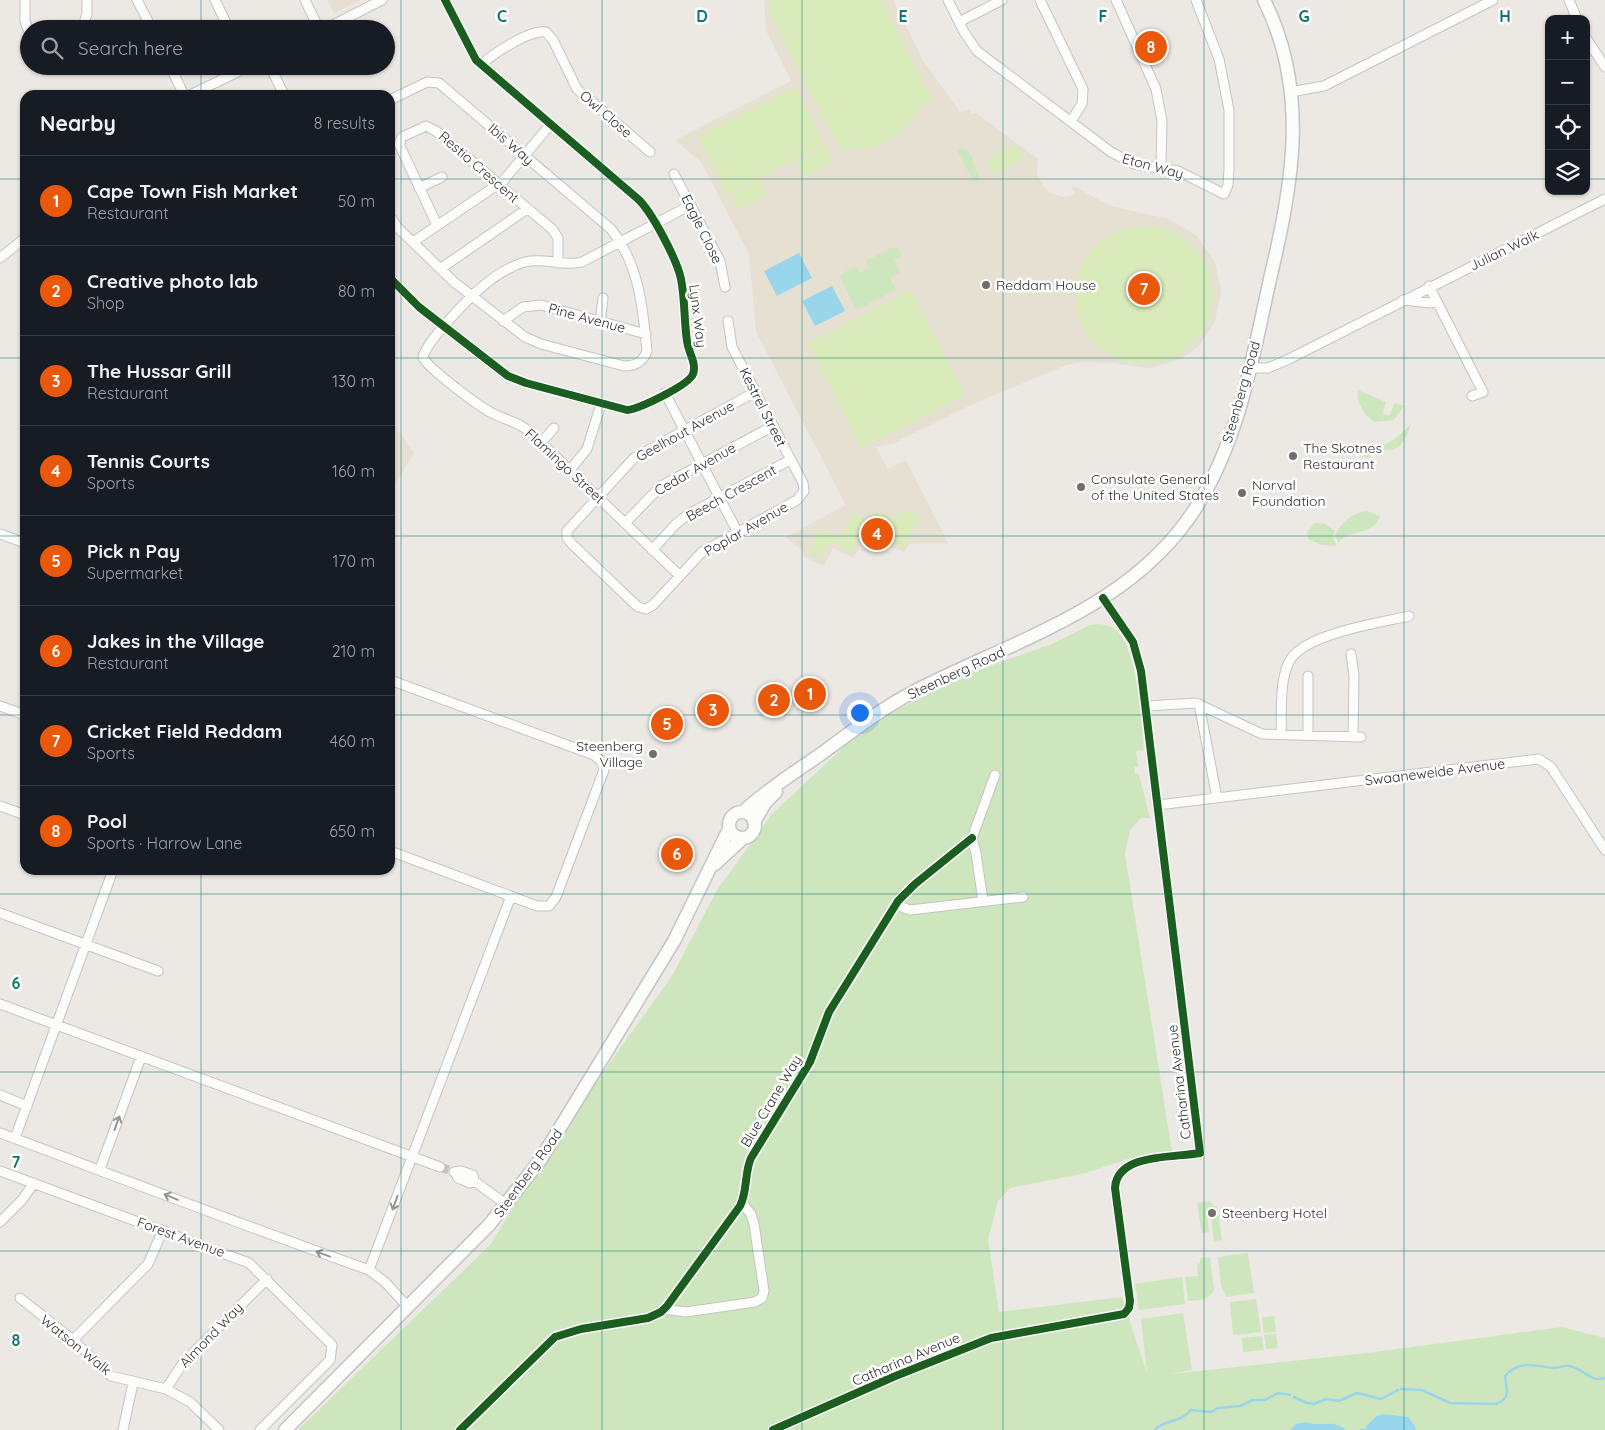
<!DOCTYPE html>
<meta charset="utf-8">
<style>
:root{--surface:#171b24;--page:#242831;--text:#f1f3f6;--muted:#9ea1a6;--line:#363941;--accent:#ea580c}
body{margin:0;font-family:Quicksand,sans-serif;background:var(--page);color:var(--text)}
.controls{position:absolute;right:15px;top:15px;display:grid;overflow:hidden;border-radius:10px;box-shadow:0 1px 4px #0004}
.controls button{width:45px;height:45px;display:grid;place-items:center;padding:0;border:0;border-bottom:1px solid var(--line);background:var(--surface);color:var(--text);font:25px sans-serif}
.you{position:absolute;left:859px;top:712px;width:18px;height:18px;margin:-12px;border:4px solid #fff;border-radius:50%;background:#1a73e8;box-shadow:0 0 0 8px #1a73e833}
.badge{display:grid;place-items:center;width:32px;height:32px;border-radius:50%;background:var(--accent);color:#fff;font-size:16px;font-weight:700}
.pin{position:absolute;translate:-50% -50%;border:2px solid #fff;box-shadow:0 1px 5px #0006}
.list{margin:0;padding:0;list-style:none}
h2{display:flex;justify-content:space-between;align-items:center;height:65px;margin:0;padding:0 20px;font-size:21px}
h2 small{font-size:16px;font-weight:400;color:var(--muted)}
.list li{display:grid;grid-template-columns:32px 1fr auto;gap:15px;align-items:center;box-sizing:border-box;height:90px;padding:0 20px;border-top:1px solid var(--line)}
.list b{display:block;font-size:19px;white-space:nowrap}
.list p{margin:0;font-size:16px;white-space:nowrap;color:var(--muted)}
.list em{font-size:16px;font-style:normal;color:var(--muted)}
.icon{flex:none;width:28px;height:28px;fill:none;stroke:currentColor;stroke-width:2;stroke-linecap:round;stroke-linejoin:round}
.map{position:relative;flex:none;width:1605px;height:1430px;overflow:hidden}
.search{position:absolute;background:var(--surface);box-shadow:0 1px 4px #0004;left:20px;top:20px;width:375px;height:55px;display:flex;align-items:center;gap:12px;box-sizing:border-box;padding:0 18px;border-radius:28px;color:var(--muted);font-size:19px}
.panel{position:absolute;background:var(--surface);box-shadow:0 1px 4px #0004;left:20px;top:90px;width:375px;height:785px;border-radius:15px}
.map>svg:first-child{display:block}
.education{fill:#e6e0d3}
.green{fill:#cee6be}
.pitch{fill:#d9eabb}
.water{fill:#99d6ec}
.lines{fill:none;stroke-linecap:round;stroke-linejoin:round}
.stream{stroke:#99d6ec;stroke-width:2.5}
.street-tunnel{stroke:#c6c3c0;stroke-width:9;stroke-dasharray:9 4.5;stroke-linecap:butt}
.street-casing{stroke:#c5c4c5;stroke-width:11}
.secondary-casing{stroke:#c5c4c5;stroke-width:15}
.street{stroke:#fcfcfb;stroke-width:9}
.secondary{stroke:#fcfcfb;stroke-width:12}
.cycleway-casing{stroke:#fff;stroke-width:11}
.cycleway{stroke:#1b5e20;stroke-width:8}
.oneway{stroke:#959594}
.grid{fill:none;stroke:#0f766e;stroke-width:1;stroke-opacity:0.55}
.poi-dot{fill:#706f6e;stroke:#fff;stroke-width:2}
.labels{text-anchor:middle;stroke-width:5;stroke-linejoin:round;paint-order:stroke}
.street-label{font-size:14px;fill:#2e2e2e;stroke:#fff}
.poi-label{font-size:14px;fill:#2e2e2e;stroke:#fff;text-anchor:start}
.grid-label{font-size:16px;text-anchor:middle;font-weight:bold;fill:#0f766e;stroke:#fff;stroke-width:5;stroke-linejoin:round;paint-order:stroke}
</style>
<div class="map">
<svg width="1605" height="1430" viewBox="0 0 1605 1430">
<rect width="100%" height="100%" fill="#ece8e4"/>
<path class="education" d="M327 0H361L334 13Z
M765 0H893L924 62 961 113 969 109 972 114 976 113 1038 159 1037 174 1044 188 1053 194 1064 197 1076 194 1071 189 1073 186 1111 206 1169 219 1197 236 1215 262 1221 290 1215 322 1198 347 1179 360 1149 368 1111 363 1085 362 1067 365 975 403 892 444 876 447 888 469 906 460 948 543 909 544 904 552 884 543 879 553 861 544 853 558 833 548 824 566 803 556 804 553 786 537 846 505 756 332 749 254 701 162 675 140 791 81 767 33 764 4Z
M390 418 414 453 392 489 390 488Z"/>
<path class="green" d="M963 148 965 151 968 149 980 179 974 182 957 151Z
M894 247 895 249 898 248 902 256 894 260 900 272 890 278 896 290 856 310 839 275 856 266 860 273 869 269 865 261Z
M1358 390 1386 402 1383 413 1389 416 1395 403 1404 406 1394 420 1375 422C1365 417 1355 401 1358 390Z
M1411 424 1407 435 1399 447 1393 450H1379L1367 458 1362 455 1360 446C1384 451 1396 439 1411 424Z
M1366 511 1380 516C1374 537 1350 527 1338 543L1335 535C1340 523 1353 513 1366 511Z
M1315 523 1325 524 1335 531 1333 536 1336 546 1321 545 1308 539 1307 532Z
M1099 624C1105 625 1112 626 1117 631 1138 652 1141 720 1144 750L1136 751 1138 767H1134L1135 774H1139L1150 818H1141L1130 830 1125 854 1172 1152 1131 1158 1082 1174 1010 1188 998 1201 988 1240 999 1312 1122 1297 1147 1373 1141 1319 1183 1313 1192 1370 1170 1374 1367 1353 1562 1327 1605 1338V1430H298L491 1244 548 1149 672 976 717 890 772 814 865 727 962 676 1052 644 1090 625Z
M1210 1201 1214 1206H1217L1222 1240 1214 1241 1211 1217H1207L1209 1232 1202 1233 1197 1203Z
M1248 1253 1254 1293 1226 1297 1221 1285 1218 1257Z
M1210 1257 1214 1290C1209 1301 1198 1300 1188 1301L1185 1277 1198 1276 1197 1264 1200 1263V1258Z
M1182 1277 1185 1304 1139 1310 1135 1284Z
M1256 1299 1261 1332 1237 1335 1233 1334 1230 1302Z
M1274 1316 1276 1332 1264 1333 1262 1317Z
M1276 1334 1278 1348 1266 1349 1264 1335Z
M1262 1336 1264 1350 1243 1352 1242 1338Z"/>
<path class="pitch" d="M770 0H882L932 100C916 108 915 118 903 130 887 146 854 159 836 142L769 13Z
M796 87 825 145 727 194 698 136Z
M1016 144 1024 159 994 174 987 160Z
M825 147 833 162 804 177 796 162Z
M759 180 767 195 737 210 730 195Z
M1075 295a69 69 0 1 1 138 0a69 69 0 1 1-138 0Z
M911 290 965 395 861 448 808 343Z
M904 508 921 517 903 548 883 539 877 547 859 539 851 552 833 543 828 544 821 559 808 552 820 530 841 537 853 513 866 520H871L876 510 894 518 899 515Z"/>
<path class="water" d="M799 253 812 278 777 296 764 271Z
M832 286 845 311 815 326 802 301Z
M1383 1414 1408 1417 1416 1428 1415 1430H1367L1366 1426 1377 1416Z
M1306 1422C1321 1428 1331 1418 1346 1430H1290L1296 1424Z"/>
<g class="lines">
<path class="stream" d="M1509 1372C1522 1360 1539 1367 1554 1368 1559 1368 1565 1365 1569 1366 1583 1368 1591 1383 1605 1378
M1401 1389 1422 1390 1450 1403 1496 1404C1512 1398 1506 1389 1505 1376L1507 1374
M1294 1397 1307 1403 1314 1404 1326 1399 1339 1401 1357 1393 1381 1399 1398 1390
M1154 1430C1166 1419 1178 1424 1191 1410L1211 1412 1218 1408 1240 1406 1253 1400H1265L1278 1393 1290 1395
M1361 1430H1366"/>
<path class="street-tunnel" d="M440 1167 454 1172"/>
<defs>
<path id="street" d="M25 0V21L29 32
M137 0 152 29
M215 0 229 29
M305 0 319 29
M948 0 964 32 977 51 1111 152 1134 164 1178 171 1224 194 1228 185 1229 169V110L1219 59 1196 0
M1040 0 1083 89 1082 104 1071 121
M1116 0 1156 89 1162 121 1161 167
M1569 0 1577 19
M959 22 1002 0
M82 29 87 14V0
M325 29 382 0
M1586 38 1605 67
M481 65C493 54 530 29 546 32L553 40 577 89 650 152
M170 66 184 95
M270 66 284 95
M1290 92 1324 86 1493 0
M190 95 250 66
M390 100 427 82 439 83 611 229C639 264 643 308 647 351 643 362 636 366 624 366L541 344 525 337 454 282 397 227 390 216
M674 174 720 261 725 287
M419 188 442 177
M437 225 399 144 402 137 426 126 436 131 552 229 558 238V263
M413 242 503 181 550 125
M0 258 25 238
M440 269 527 209
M390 278 419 307 508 376 526 383 627 410C639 409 689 385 693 374 697 363 688 352 687 341 684 321 685 299 681 279 677 260 652 212 638 199L476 60 445 0
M1429 286 1483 392 1472 396
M1403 300 1430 303 1436 301
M503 321 523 307 541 305 646 334
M728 321 732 347 803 483 804 491 797 500 702 552 653 605 646 609 638 607 572 544 567 538V531L634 458 755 392
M600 322 603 298
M1250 368H1268L1289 359 1605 199
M665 393 737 531
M541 443 554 428
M570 470 587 449 601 404
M625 523 661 486 773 426
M0 534 25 543
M652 550 676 524 687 515 790 460
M680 576 530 432C519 422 505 420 492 413 480 407 427 368 423 357 425 348 432 341 437 334 459 308 491 271 525 262 544 257 563 267 582 262L691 205
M1351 654 1354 676 1353 737
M390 680 594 755 602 762 604 770 556 897 549 906H537L390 851
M1199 704 1217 798
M0 706 25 715
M1145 706 1196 703 1262 734 1361 737
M1281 735C1282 713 1279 682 1289 662 1302 634 1379 623 1409 616
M1308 735V676
M1158 805 1539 759 1551 767 1605 850
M0 806 25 815
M983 901 976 853 972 838 995 775
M896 905 910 910 1023 897
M0 913 158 971
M0 1004 440 1167
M0 1095 27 1106
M0 1133C123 1179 245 1226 369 1270L385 1282 408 1307
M15 1138 113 870
M100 1169 141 1057
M0 1171 249 1263 332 1345 330 1360 260 1430
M454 1172 461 1171 473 1175 474 1181 507 1205
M456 1173 458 1178 470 1183 474 1181
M0 1222 22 1200 34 1183
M369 1270 511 896
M20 1298 73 1340 111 1376 166 1389
M664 1309 686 1312 755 1302 762 1298 764 1291 754 1224 751 1214 742 1203
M73 1340 148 1264 163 1230
M123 1430 133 1383
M219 1430 190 1402 166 1389 183 1363 267 1279
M460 1430 555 1337 581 1329 648 1318 661 1312 667 1306 740 1206C748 1190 744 1174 751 1158L810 1062 829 1012 898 901 915 884 972 838
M773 1430 893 1377 991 1338 1124 1314 1129 1308 1130 1301 1115 1188C1117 1153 1174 1158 1200 1153L1141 671 1133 642 1103 598"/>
<path id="secondary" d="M743 812C766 790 794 773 821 754 851 732 882 708 915 691 1016 639 1133 608 1197 506 1241 436 1254 350 1272 270 1294 179 1308 88 1264 0
M729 825a13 13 0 1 1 26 0a13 13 0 1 1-26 0Z
M754 822 765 803 776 792
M715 864 743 838
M285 1430 489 1225 541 1159 674 941 729 829"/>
</defs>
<use href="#street" class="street-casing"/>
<use href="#secondary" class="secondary-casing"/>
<use href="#street" class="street"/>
<use href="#secondary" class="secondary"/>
<defs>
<path id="cycleway" d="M390 278 419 307 508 376 526 383 627 410C639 409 689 385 693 374 697 363 688 352 687 341 684 321 685 299 681 279 677 260 652 212 638 199L476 60 445 0
M460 1430 555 1337 581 1329 648 1318 661 1312 667 1306 740 1206C748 1190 744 1174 751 1158L810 1062 829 1012 898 901 915 884 972 838
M773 1430 893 1377 991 1338 1124 1314 1129 1308 1130 1301 1115 1188C1117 1153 1174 1158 1200 1153L1141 671 1133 642 1103 598"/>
</defs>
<use href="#cycleway" class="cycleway-casing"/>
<use href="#cycleway" class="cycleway"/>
</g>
<defs><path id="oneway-shaft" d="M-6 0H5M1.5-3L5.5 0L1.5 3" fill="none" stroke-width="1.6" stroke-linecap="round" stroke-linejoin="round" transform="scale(1.25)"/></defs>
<g class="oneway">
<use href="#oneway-shaft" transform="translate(117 1123) rotate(-70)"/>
<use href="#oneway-shaft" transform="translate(171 1197) rotate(-158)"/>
<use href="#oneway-shaft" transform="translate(395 1203) rotate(110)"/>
<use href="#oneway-shaft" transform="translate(323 1254) rotate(-160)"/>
</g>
<path class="grid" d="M201 0V29M401 0V1430M602 0V1430M802 0V1430M1003 0V1430M1204 0V1430M1404 0V1430M201 66V95M0 179H25M390 179H1549M1586 179H1605M0 358H25M390 358H1605M0 536H25M390 536H1605M0 715H25M390 715H1605M201 870V1430M0 894H1605M0 1072H1605M0 1251H1605"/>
<g class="poi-dot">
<circle cx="986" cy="285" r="5"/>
<circle cx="1293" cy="456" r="5"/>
<circle cx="1081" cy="487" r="5"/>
<circle cx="1242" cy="493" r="5"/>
<circle cx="653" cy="754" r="5"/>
<circle cx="1212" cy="1213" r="5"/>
</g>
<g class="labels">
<g class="street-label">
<text transform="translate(606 114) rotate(41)" y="5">Owl Close</text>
<text transform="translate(511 144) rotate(41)" y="5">Ibis Way</text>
<text transform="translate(1153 166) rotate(15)" y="5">Eton Way</text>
<text transform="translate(479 167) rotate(41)" y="5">Restio Crescent</text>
<text transform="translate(702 229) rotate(64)" y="5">Eagle Close</text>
<text transform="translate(1504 250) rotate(-26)" y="5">Julian Walk</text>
<text transform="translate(698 316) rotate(83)" y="5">Lynx Way</text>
<text transform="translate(587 318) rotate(15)" y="5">Pine Avenue</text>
<text transform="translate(1241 392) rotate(-74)" y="5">Steenberg Road</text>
<text transform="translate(763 407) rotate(63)" y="5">Kestrel Street</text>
<text transform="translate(685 431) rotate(-29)" y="5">Geelhout Avenue</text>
<text transform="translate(565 466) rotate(43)" y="5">Flamingo Street</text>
<text transform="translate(695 469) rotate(-30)" y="5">Cedar Avenue</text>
<text transform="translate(731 493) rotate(-29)" y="5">Beech Crescent</text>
<text transform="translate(746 529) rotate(-30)" y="5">Poplar Avenue</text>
<text transform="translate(956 673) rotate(-25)" y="5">Steenberg Road</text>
<text transform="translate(1435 772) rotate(-7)" y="5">Swaaneweide Avenue</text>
<text transform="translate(1179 1082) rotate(-97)" y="5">Catharina Avenue</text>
<text transform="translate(771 1101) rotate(-59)" y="5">Blue Crane Way</text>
<text transform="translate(528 1173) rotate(-54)" y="5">Steenberg Road</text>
<text transform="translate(181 1237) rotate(20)" y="5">Forest Avenue</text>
<text transform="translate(211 1335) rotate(-46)" y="5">Almond Way</text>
<text transform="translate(76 1345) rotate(39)" y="5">Watson Walk</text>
<text transform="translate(906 1359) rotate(-23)" y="5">Catharina Avenue</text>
</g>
<g class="poi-label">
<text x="996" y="290">Reddam House</text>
<text x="1303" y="453">The Skotnes<tspan x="1303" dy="16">Restaurant</tspan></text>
<text x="1091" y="484">Consulate General<tspan x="1091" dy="16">of the United States</tspan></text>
<text x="1252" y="490">Norval<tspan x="1252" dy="16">Foundation</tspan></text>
<text x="643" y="751" text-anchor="end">Steenberg<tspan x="643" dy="16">Village</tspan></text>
<text x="1222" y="1218">Steenberg Hotel</text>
</g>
</g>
<g class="grid-label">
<text x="502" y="22">C</text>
<text x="702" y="22">D</text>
<text x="903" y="22">E</text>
<text x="1103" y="22">F</text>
<text x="1304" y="22">G</text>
<text x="1505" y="22">H</text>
<text x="16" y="989">6</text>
<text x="16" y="1168">7</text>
<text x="16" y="1346">8</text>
</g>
</svg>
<div class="controls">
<button>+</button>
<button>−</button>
<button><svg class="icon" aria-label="locate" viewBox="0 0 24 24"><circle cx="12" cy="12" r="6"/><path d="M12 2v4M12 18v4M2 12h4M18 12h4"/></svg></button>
<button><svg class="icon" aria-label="layers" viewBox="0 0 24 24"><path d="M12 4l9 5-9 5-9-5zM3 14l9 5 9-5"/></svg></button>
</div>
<div class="you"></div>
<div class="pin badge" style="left:810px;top:694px">1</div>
<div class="pin badge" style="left:774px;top:700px">2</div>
<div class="pin badge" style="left:713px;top:710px">3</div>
<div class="pin badge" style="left:877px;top:534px">4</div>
<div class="pin badge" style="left:667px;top:724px">5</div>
<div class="pin badge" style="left:677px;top:854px">6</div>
<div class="pin badge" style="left:1144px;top:289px">7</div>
<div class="pin badge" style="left:1151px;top:47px">8</div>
<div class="search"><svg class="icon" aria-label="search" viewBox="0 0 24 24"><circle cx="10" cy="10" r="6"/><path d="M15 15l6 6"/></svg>Search here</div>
<section class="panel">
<h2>Nearby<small>8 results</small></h2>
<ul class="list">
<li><span class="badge">1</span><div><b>Cape Town Fish Market</b><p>Restaurant</p></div><em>50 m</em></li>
<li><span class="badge">2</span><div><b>Creative photo lab</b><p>Shop</p></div><em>80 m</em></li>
<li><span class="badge">3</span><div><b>The Hussar Grill</b><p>Restaurant</p></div><em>130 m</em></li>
<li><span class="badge">4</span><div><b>Tennis Courts</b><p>Sports</p></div><em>160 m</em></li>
<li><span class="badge">5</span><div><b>Pick n Pay</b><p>Supermarket</p></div><em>170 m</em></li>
<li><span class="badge">6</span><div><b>Jakes in the Village</b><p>Restaurant</p></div><em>210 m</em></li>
<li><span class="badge">7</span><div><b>Cricket Field Reddam</b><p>Sports</p></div><em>460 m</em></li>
<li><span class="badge">8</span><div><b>Pool</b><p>Sports · Harrow Lane</p></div><em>650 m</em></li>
</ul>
</section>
</div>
